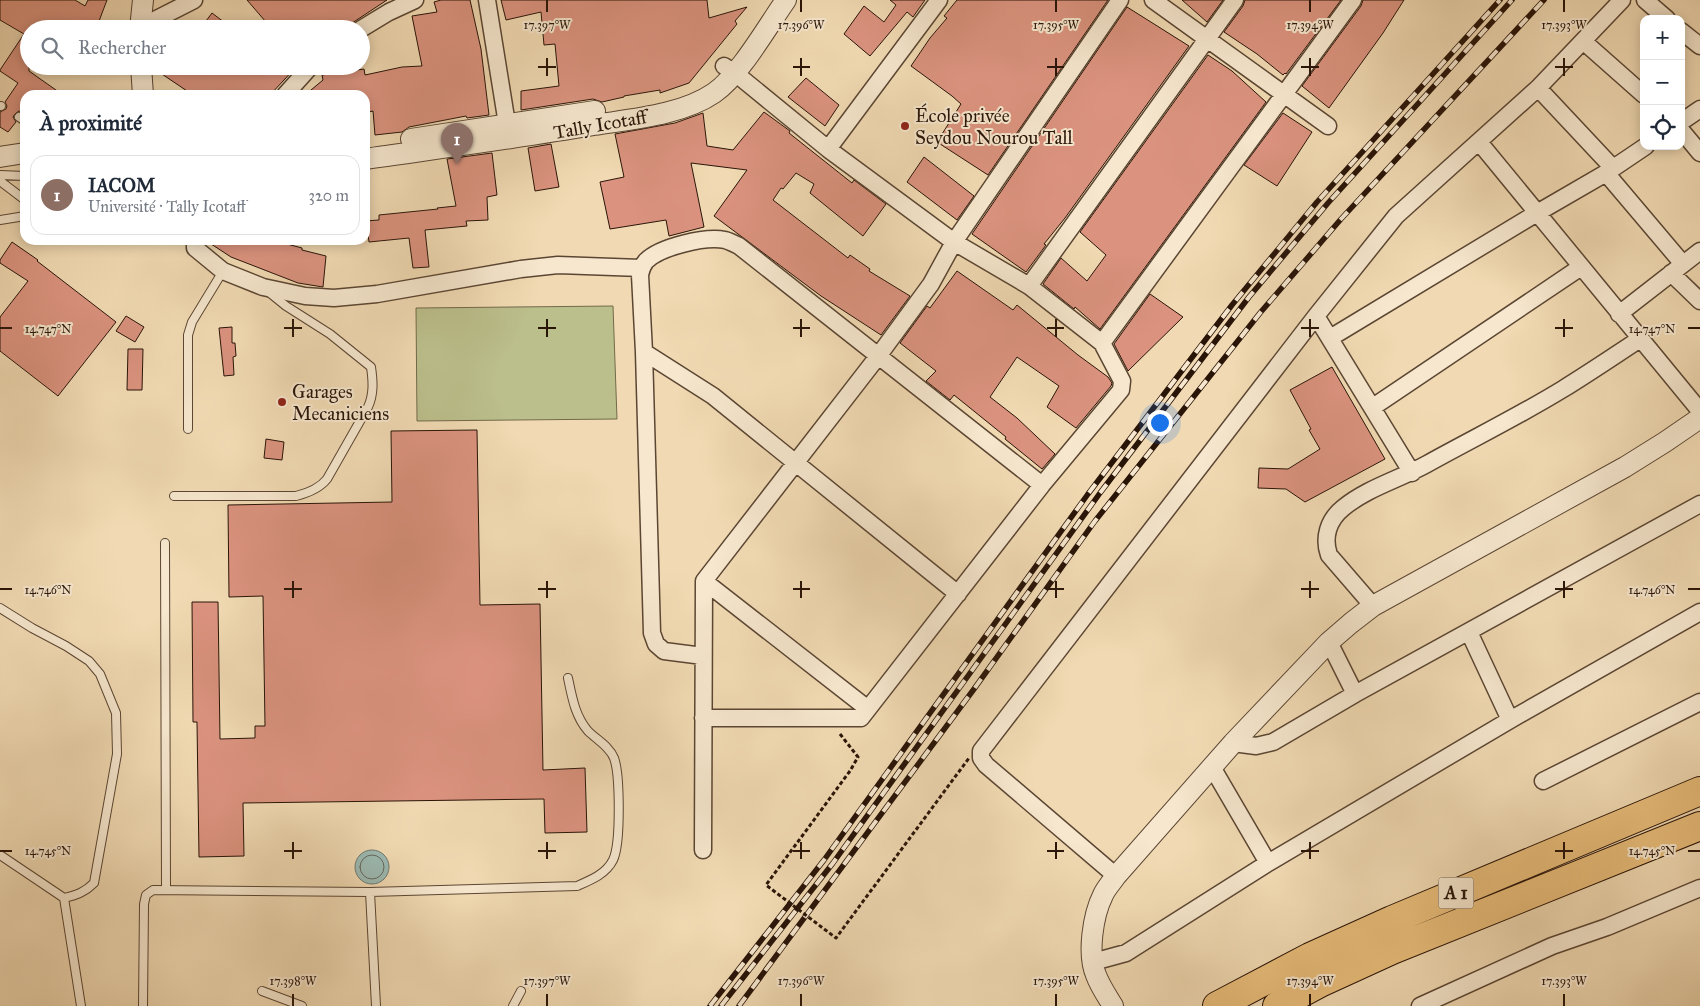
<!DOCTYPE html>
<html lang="fr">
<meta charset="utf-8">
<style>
:root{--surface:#fff;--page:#f2f2f3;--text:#1f2937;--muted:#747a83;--line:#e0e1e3;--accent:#d93025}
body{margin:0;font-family:"IM FELL Great Primer",serif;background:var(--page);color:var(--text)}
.controls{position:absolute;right:15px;top:15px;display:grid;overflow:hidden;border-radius:10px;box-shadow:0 2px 12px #0003}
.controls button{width:45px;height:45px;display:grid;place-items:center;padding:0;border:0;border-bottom:1px solid var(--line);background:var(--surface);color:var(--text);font:25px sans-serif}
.you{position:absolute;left:1159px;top:422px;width:18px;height:18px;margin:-12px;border:4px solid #fff;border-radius:50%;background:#1a73e8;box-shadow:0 0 0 8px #1a73e833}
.badge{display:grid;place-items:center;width:32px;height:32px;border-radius:50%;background:var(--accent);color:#fff;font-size:16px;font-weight:700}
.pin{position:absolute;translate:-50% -41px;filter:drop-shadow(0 1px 2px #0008)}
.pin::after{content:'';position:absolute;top:26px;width:18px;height:15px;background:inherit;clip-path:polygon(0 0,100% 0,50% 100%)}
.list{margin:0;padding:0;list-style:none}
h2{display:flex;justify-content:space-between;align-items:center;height:65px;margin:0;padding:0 20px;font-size:21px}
h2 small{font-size:16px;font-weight:400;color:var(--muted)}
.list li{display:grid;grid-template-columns:32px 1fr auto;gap:15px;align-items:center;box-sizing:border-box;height:80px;margin:0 10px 10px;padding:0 10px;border:1px solid var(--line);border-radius:15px}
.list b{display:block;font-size:19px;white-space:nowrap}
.list p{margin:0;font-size:16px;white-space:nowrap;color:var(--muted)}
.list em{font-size:16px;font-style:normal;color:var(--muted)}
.icon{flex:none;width:28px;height:28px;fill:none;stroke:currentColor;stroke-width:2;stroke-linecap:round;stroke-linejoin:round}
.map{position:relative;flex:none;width:1700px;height:1006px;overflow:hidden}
.search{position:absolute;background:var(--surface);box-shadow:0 2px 12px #0003;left:20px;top:20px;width:350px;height:55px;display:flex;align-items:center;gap:12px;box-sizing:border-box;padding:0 18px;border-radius:28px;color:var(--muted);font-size:19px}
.panel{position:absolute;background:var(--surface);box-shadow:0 2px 12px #0003;left:20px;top:90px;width:350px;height:155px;border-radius:15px}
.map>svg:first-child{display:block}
.green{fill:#bbbf8c;stroke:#726a4a}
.water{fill:#9cbab3;stroke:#6e786f}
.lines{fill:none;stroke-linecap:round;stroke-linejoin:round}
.shore{stroke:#62675e;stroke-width:1}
.building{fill:#db937f;stroke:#291408}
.service-casing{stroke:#5b4633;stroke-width:10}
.minor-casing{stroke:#5b4633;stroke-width:19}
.tertiary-casing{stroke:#5b4633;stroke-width:22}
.motorway-casing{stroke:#291408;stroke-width:30}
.path{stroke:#291408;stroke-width:3;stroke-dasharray:4 2.5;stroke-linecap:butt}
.service{stroke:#f6e7ce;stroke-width:8}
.minor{stroke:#f6e7ce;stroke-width:16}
.tertiary{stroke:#f6e7ce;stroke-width:20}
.motorway{stroke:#e8bd7a;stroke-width:28}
.rail-casing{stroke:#291408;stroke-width:5.5}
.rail{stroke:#f6e7ce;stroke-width:4;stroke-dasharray:11;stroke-linecap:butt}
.path-bridge{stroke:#291408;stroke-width:3;stroke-dasharray:4 2.5;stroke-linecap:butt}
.ticks{fill:none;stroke:#291408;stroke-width:2}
.poi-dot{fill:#8f2418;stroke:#f6e7ce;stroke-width:2}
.labels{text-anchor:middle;stroke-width:4;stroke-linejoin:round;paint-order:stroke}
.shield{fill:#f6e7ce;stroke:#665343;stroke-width:1}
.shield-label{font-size:18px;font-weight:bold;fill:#291408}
.poi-label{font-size:19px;fill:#291408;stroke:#f6e7ce;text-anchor:start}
.street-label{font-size:19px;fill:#291408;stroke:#f6e7ce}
.ticks-label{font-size:12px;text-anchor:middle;fill:#291408;stroke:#f6e7ce;stroke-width:4;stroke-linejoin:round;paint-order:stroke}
</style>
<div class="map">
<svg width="1700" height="1006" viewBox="0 0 1700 1006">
<rect width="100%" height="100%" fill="#f1dab3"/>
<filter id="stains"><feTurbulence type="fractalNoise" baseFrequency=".004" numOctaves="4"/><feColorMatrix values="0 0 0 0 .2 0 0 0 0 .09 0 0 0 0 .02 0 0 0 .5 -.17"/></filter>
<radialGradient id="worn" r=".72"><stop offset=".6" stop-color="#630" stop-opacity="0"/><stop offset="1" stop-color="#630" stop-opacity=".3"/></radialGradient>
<path class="green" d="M613 306 617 419 417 421 416 308Z"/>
<path class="water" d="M355 867a17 17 0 1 1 34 0a17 17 0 1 1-34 0Z"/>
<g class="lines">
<path class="shore" d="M360 867a12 12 0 1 1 24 0a12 12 0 1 1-24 0Z"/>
</g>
<path class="building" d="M0 0H75L85 6 88 0H107L96 29H29V71L63 95H25V109L22 112 19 111 15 114 13 117 16 122 8 132 0 127V112L6 109 7 106 5 102 18 83 0 71V70L24 34 0 20Z
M247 0H387L343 29H272Z
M441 0H470L481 49 489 115 467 118 466 116 409 127 402 132 375 135 373 111 365 113V95H305L323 80 322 75 364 69 365 75 402 67 422 66 412 16 437 12 434 2Z
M501 0H707L709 18 747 7 735 21 737 24 689 83 660 93V90L624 96V97L602 102 593 99 521 110V91L559 86 555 44 544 45 541 12 506 20Z
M890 0H925L913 17 907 12 870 56 844 34 864 6 884 22 896 5Z
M957 0H1108L988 175 937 142 961 104 952 96 911 66 930 38 947 18 944 16Z
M1182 0H1223L1207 22Z
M1245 0H1341L1286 74 1285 73 1283 75 1257 54 1224 32 1243 6Z
M1363 0H1404L1383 33 1329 108 1302 86 1361 6Z
M1127 7 1189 46 1065 218 1044 244 1046 245 1026 272 972 234Z
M212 13 233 29H200Z
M1208 55 1232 71 1266 102 1100 329 1075 307 1074 309 1043 284 1061 258 1087 281 1106 255 1080 232Z
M153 66H297L270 95H193L153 68Z
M806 78 839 105 825 126 788 97Z
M764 112 790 131 789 133 852 183 854 180 886 204 863 236 810 193 814 184 796 173 783 189 781 188 773 200 848 258 850 255 870 269 869 271 910 296 881 335 821 296 714 216 747 170 691 163 704 227 669 236 666 220 610 229 600 182 624 177 615 134 675 123 703 113 707 146 733 150Z
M1283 113 1312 132 1277 186 1244 165Z
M551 144 559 187 535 191 528 148Z
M492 153 497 195 487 197 488 220 466 221 467 226 425 230 429 267 413 268 409 238 369 242 368 235H365V221L379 220V215L438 209 437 208 456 206 447 159Z
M924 157 974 196 957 220 907 182Z
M205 240H272L302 248V250L326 256 323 287 298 283 231 257Z
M12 242 38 260 37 261 116 322 58 396 0 351V317L28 281 0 263V260Z
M957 271 1013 310 1017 305 1078 355 1108 377 1112 383 1111 386 1076 428 1047 407 1059 386 1017 357 990 397 1017 418 1055 454 1042 469 1005 439 1006 437 954 395 950 400 926 381 936 371 900 343 927 306 930 308Z
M1150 294 1183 317 1128 371 1114 344Z
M126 316 144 327 135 342 116 331Z
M232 327V343H235L236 356 233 357 234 375 224 376 219 328Z
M128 349H143L142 390H127Z
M1332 367 1385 459 1305 502 1286 489 1258 488 1259 468 1288 469 1320 449 1309 430 1311 429 1290 390Z
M477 430 480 605 540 604 543 770 585 768 587 832 545 833 544 799 243 803 244 856 199 857 197 722H193L192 602H218L220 739 255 738V726H265L263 596 229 597 228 505 392 502 391 431Z
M266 439 284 442 282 460 264 458Z"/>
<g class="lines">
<defs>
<path id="service" d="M0 106H1
M19 117 25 121
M0 175 25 176
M0 181 25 200
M0 220 25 216
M188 429V335L192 322 223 271
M174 496H296C308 493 319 489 327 479L368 407C374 394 373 381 371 367L330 334 286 306 270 293
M165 543 166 889
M0 608 32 628 66 646 89 661 100 674 116 713 117 754 94 883C85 892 77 895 64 898L0 855
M370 892 376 1006
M64 898 81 1006
M262 991 302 1006
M143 1006 144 904 146 895 153 890 370 892 577 886C591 880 606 874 613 860 621 844 620 774 614 758 609 746 597 740 588 731 575 716 572 697 568 678
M513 1006 521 991"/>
<path id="minor" d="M487 0 507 124
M1153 0 1328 126
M1645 0 1667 19
M139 28 194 0
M361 29 389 12 415 0
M1681 31 1700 46
M1583 41 1644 95
M1538 88 1613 168
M285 95 311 66
M1681 122 1700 109
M1681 130 1700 153
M1479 142 1700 411
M828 149 939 0
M1606 173 1683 264
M195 240V248L223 271 263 287 305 296 334 298 377 294 521 269 558 265 641 268
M1671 273 1700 301
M1029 286 1235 0
M1619 314 1700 251
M1316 316 1412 473
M1330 338 1537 213 1606 173 1646 146
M1102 343 1353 0
M644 352 713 396 958 594
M1373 407 1581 267
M704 581 868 709
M1373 606 1329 555C1323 538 1328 520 1343 508 1367 488 1400 479 1427 464 1472 439 1519 416 1563 389 1589 373 1614 356 1640 339
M1469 632 1510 720
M1329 642 1355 694
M703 656 664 651 656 644 652 633 644 352 640 275C641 270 642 266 646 261 660 247 705 236 725 240 729 241 735 244 739 246L1042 485
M703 718H861L1042 485 1121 390 1122 381 1102 343 1029 286 954 242 828 149 735 73 724 66
M1233 743 1256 746 1273 742 1355 694 1700 504
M1212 767 1268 863
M1543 781 1700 702
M703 850 704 581 879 355 931 284 954 242 1120 0
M1116 876 986 765 981 758V751L1316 316 1396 216 1538 88 1622 0
M1093 962 1126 953 1268 863 1510 720 1700 612
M1420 1006 1552 946 1607 927 1700 888"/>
<path id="tertiary" d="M140 29 143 0
M141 66 143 95
M411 139 595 111
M0 157 25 153
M365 159C442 148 518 138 594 125 632 119 682 115 714 93 740 75 767 27 786 0
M1113 1006C1107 996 1100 986 1096 975 1087 954 1093 915 1103 895 1106 888 1112 882 1116 876L1233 743 1329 642 1351 623 1373 606 1625 467 1665 442 1700 418"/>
<path id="motorway" d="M1217 1006 1310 957 1392 920 1700 791
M1277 1006 1322 982 1392 950 1700 826"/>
</defs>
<use href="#service" class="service-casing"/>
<use href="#minor" class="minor-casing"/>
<use href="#tertiary" class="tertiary-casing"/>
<use href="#motorway" class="motorway-casing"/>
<path class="path" d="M840 734 858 757 850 771"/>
<use href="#service" class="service"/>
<use href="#minor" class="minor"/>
<use href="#tertiary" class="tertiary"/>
<use href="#motorway" class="motorway"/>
<defs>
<path id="rail" d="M710 1006 824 860 1088 494 1232 305 1317 202 1500 0
M721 1006 833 863 1100 493 1249 297 1328 203 1512 0
M739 1006 974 689 1095 521 1260 313 1341 219 1544 0"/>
</defs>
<use href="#rail" class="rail-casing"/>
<use href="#rail" class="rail"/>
<path class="path-bridge" d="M850 771 766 885 836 938 969 758"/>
</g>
<path class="ticks" d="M547 0V12M801 0V12M1056 0V12M1310 0V12M1564 0V12M547 58V76M801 58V76M1056 58V76M1310 58V76M1564 58V76M538 67H556M793 67H810M1047 67H1064M1301 67H1319M1555 67H1573M293 319V337M547 319V337M801 319V337M1056 319V337M1310 319V337M1564 319V337M0 328H12M284 328H302M538 328H556M793 328H810M1047 328H1064M1301 328H1319M1555 328H1573M1688 328H1700M293 581V598M547 581V598M801 581V598M1056 581V598M1310 581V598M1564 581V598M0 589H12M284 589H302M538 589H556M793 589H810M1047 589H1064M1301 589H1319M1555 589H1573M1688 589H1700M293 842V859M547 842V859M801 842V859M1056 842V859M1310 842V859M1564 842V859M0 851H12M284 851H302M538 851H556M793 851H810M1047 851H1064M1301 851H1319M1555 851H1573M1688 851H1700M293 994V1006M547 994V1006M801 994V1006M1056 994V1006M1310 994V1006M1564 994V1006"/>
<g class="poi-dot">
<circle cx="905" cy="126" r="5"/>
<circle cx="282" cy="402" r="5"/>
</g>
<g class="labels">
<rect class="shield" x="1438.5" y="877.5" width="35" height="31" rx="4"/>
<g class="shield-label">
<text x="1456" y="899">A 1</text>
</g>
<g class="poi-label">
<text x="915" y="122">École privée<tspan x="915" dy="22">Seydou Nourou Tall</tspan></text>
<text x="292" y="398">Garages<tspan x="292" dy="22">Mecaniciens</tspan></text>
</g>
<g class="street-label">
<text transform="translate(600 124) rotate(-10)" y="7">Tally Icotaff</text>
</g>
</g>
<g class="ticks-label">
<text x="547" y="29">17.397°W</text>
<text x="801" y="29">17.396°W</text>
<text x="1056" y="29">17.395°W</text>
<text x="1310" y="29">17.394°W</text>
<text x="1564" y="29">17.393°W</text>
<text x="48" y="333">14.747°N</text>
<text x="1652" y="333">14.747°N</text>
<text x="48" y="594">14.746°N</text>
<text x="1652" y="594">14.746°N</text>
<text x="48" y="855">14.745°N</text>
<text x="1652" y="855">14.745°N</text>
<text x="293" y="985">17.398°W</text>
<text x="547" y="985">17.397°W</text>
<text x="801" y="985">17.396°W</text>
<text x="1056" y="985">17.395°W</text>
<text x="1310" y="985">17.394°W</text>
<text x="1564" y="985">17.393°W</text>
</g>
<rect width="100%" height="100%" filter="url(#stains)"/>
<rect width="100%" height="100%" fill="url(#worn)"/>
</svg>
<div class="controls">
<button>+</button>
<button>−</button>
<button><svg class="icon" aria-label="locate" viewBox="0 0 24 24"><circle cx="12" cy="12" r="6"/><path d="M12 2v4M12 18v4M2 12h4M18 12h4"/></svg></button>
</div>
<div class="you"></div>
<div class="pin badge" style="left:457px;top:164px;background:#8d6e63">1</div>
<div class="search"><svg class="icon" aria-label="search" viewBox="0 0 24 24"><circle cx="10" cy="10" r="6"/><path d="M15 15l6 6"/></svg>Rechercher</div>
<section class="panel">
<h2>À proximité<small></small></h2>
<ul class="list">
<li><span class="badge" style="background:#8d6e63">1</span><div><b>IACOM</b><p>Université · Tally Icotaff</p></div><em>320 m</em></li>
</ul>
</section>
</div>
